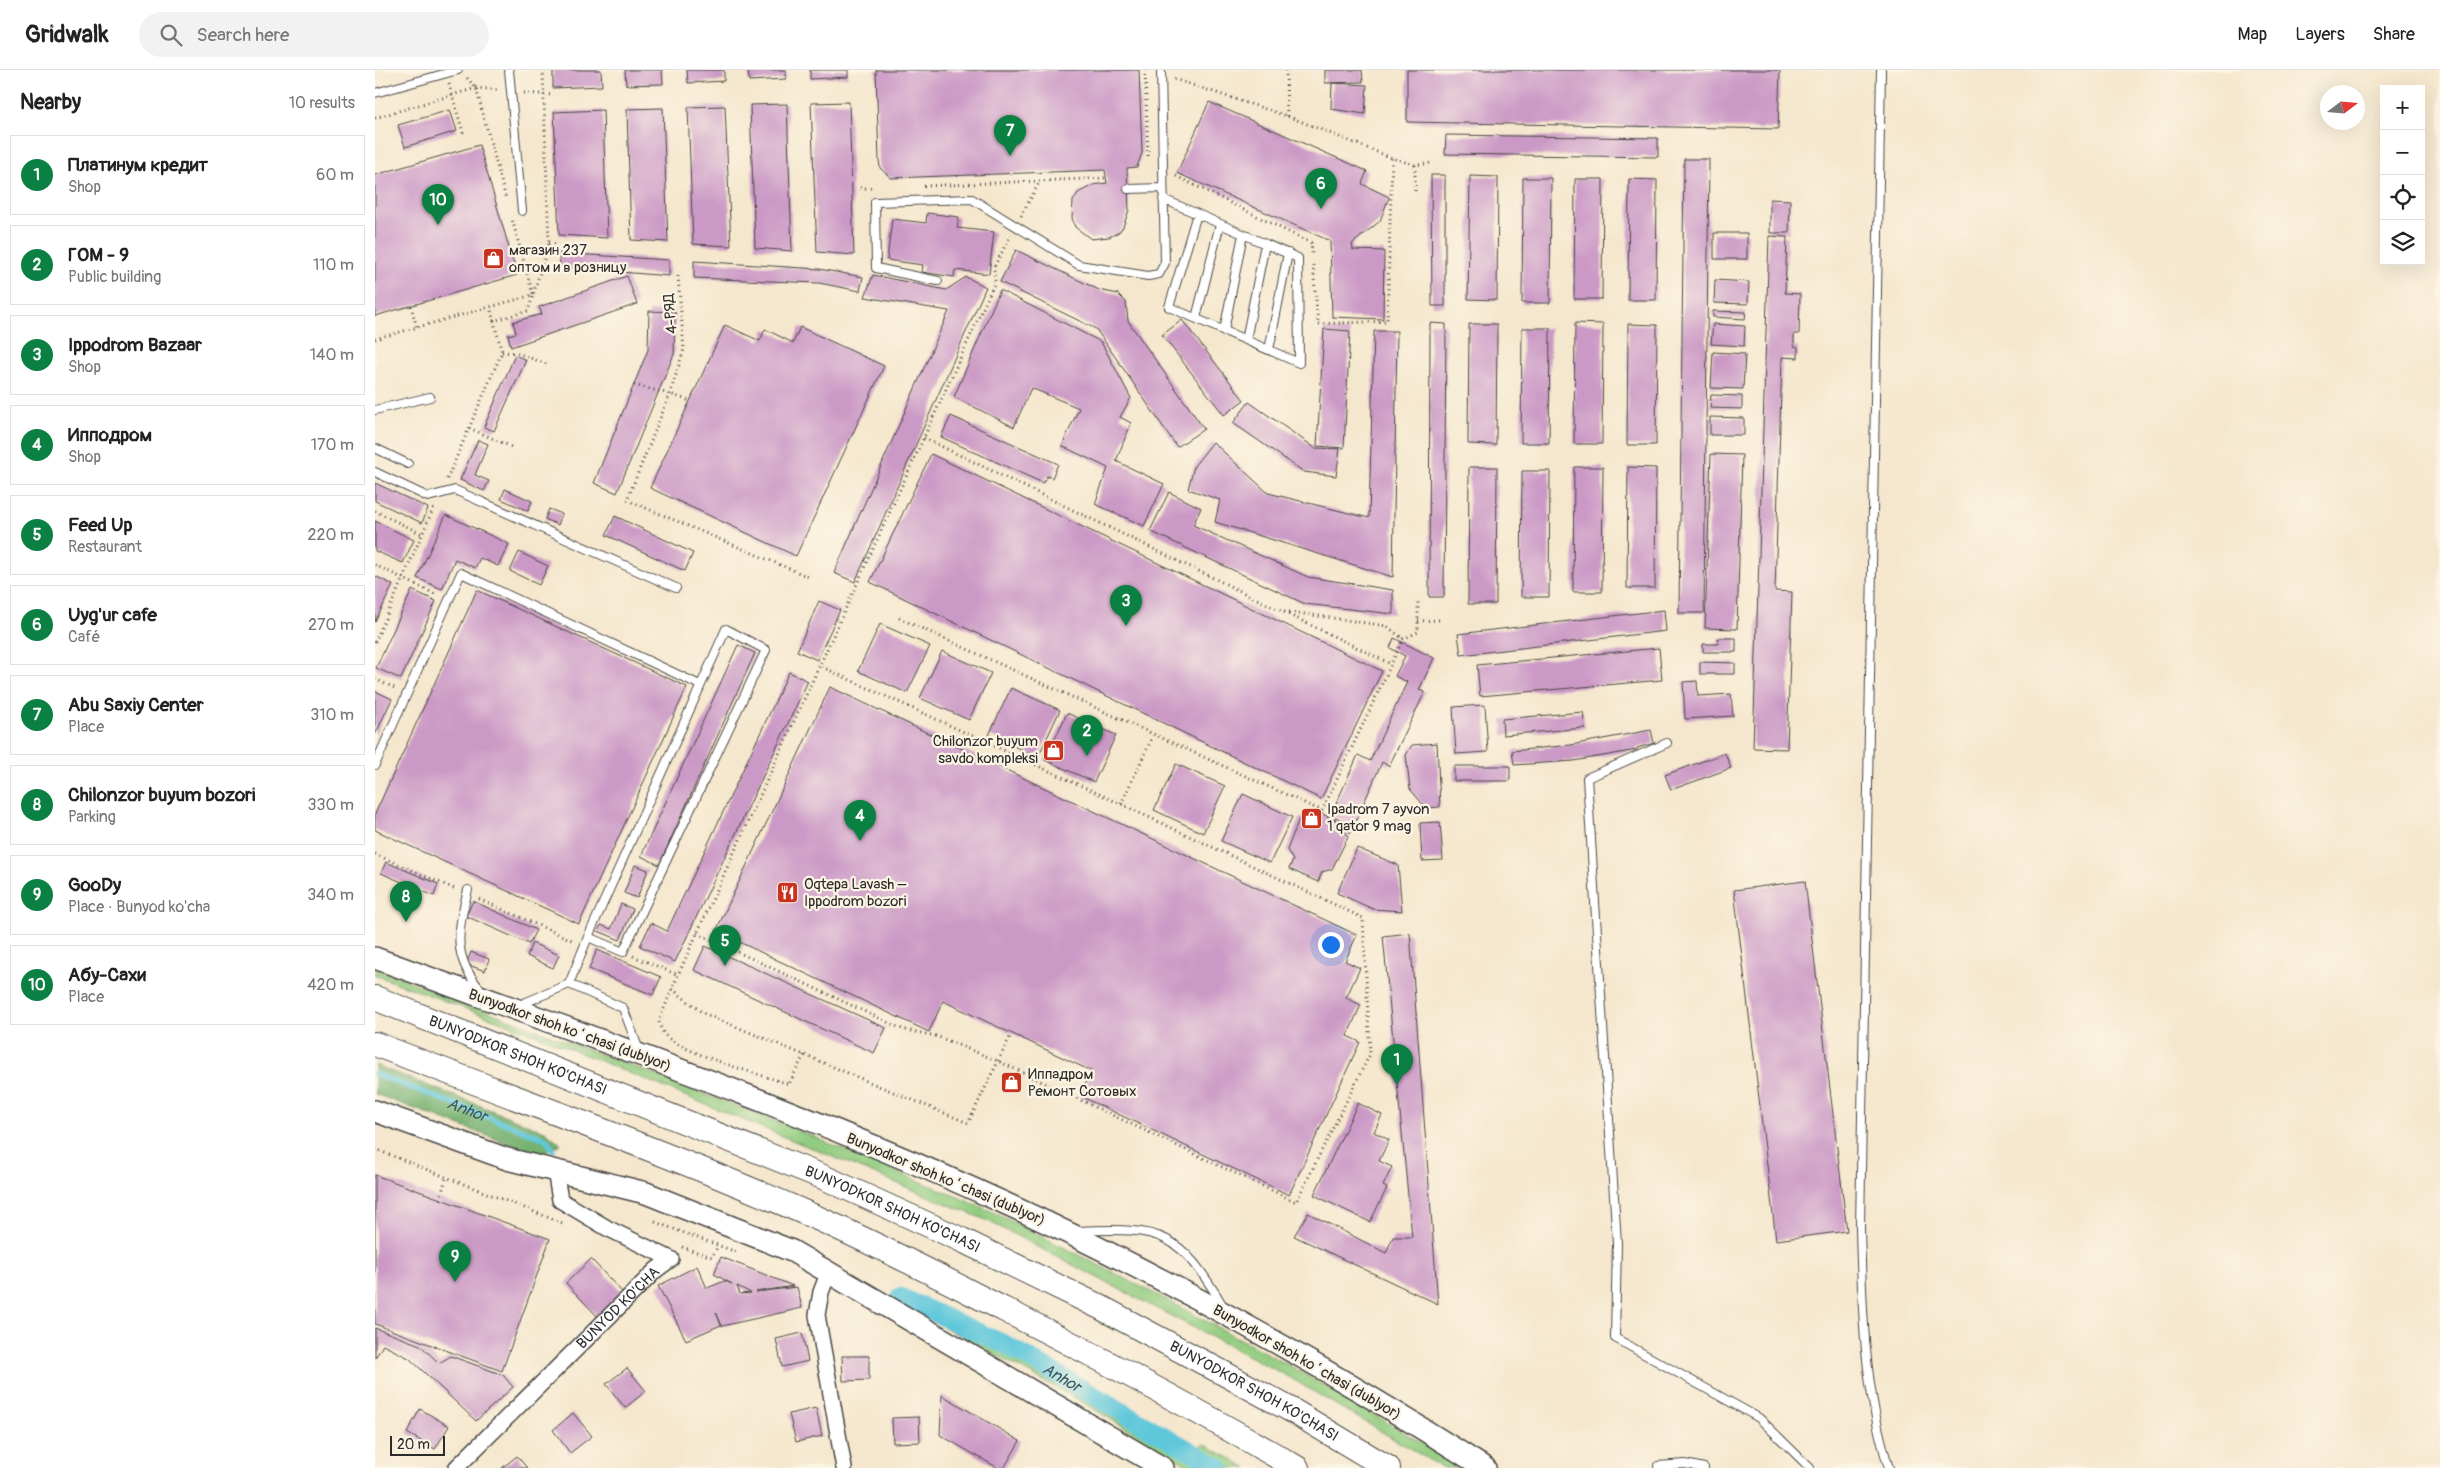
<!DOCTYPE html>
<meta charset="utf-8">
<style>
:root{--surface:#fff;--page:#f2f2f2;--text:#222;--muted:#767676;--line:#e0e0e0;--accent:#0b8043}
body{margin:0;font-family:Pangolin,sans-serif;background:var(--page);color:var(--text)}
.controls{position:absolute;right:15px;top:15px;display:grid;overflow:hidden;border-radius:0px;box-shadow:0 5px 20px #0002}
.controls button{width:45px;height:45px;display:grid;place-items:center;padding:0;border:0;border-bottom:1px solid var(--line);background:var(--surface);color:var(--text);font:25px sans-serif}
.compass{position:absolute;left:1945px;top:15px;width:45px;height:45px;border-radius:50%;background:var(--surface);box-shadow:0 5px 20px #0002;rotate:74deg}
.scale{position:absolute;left:15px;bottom:12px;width:55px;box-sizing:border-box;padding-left:5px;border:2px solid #2b2b2b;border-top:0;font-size:14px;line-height:18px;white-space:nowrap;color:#2b2b2b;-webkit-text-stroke:4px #fcf5e5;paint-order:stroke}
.you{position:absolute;left:955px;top:874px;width:18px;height:18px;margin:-12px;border:4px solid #fff;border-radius:50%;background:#1a73e8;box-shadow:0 0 0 8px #1a73e833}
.badge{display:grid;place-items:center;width:32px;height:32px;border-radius:50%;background:var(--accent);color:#fff;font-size:16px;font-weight:700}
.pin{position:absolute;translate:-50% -41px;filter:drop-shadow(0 1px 2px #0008)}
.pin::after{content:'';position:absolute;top:26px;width:18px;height:15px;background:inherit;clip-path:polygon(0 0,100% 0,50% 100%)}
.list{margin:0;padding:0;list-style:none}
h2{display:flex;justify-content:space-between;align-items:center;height:65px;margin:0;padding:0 20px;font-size:21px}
h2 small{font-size:16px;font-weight:400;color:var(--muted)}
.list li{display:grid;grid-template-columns:32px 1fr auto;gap:15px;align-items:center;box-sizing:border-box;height:80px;margin:0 10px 10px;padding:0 10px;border:1px solid var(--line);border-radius:0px}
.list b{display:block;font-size:19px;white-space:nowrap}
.list p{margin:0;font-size:16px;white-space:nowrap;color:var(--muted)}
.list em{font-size:16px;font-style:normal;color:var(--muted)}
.icon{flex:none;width:28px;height:28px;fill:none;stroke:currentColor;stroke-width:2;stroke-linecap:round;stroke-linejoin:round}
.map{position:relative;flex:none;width:2065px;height:1398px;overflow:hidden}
header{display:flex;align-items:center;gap:30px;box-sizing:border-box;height:70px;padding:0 25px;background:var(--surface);border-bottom:1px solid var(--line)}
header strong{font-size:24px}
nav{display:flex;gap:28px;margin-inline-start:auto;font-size:18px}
.search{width:350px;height:45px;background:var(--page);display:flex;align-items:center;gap:12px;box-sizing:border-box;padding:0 18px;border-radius:28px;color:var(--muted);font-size:19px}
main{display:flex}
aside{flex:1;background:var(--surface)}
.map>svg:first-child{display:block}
.green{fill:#92cc80;stroke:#5e7c56}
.forest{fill:#75b06e;stroke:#506e4c}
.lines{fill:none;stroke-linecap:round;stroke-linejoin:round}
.stream{stroke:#5ec7da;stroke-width:5.5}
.canal{stroke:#5ec7da;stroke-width:19}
.building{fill:#cb99c6;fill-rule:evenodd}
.lane-casing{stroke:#494743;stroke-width:10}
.street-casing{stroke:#494743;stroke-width:18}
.secondary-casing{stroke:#494743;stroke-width:24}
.primary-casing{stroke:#494743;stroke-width:26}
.path{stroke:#494743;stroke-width:3;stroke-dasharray:1 4;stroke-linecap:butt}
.lane{stroke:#fff;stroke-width:8}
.street{stroke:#fff;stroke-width:15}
.secondary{stroke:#fff;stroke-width:21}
.primary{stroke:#fff;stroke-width:24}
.labels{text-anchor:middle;stroke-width:4.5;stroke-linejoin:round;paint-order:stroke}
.poi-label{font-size:15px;fill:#2b2b2b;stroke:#fcf5e5;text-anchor:start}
.street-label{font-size:15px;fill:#2b2b2b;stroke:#fcf5e5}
.water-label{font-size:16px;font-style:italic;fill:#3a5a60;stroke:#fcf5e5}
</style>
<header>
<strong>Gridwalk</strong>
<div class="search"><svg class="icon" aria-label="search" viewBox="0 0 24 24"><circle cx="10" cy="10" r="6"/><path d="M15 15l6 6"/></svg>Search here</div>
<nav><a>Map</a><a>Layers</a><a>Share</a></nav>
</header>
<main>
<aside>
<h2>Nearby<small>10 results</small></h2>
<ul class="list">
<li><span class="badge">1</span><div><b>Платинум кредит</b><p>Shop</p></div><em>60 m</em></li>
<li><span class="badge">2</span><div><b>ГОМ - 9</b><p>Public building</p></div><em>110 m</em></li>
<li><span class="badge">3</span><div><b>Ippodrom Bazaar</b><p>Shop</p></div><em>140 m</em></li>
<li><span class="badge">4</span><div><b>Ипподром</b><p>Shop</p></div><em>170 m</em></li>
<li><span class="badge">5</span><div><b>Feed Up</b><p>Restaurant</p></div><em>220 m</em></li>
<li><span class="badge">6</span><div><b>Uyg'ur cafe</b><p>Café</p></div><em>270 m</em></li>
<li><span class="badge">7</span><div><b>Abu Saxiy Center</b><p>Place</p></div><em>310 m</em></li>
<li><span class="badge">8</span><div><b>Chilonzor buyum bozori</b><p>Parking</p></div><em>330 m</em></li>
<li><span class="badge">9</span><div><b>GooDy</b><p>Place · Bunyod ko'cha</p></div><em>340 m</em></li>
<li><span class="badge">10</span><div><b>Абу-Сахи</b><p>Place</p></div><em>420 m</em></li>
</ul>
</aside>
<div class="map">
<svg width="2065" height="1398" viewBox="0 0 2065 1398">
<rect width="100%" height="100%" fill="#fcf5e5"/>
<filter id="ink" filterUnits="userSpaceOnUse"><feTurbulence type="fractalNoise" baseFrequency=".02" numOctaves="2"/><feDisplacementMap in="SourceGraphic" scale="10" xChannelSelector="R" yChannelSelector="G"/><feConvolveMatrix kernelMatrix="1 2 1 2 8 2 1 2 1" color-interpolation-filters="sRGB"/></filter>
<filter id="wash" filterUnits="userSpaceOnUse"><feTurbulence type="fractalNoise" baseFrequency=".0096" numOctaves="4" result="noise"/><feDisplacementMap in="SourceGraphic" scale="20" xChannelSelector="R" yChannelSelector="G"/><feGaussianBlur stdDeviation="1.12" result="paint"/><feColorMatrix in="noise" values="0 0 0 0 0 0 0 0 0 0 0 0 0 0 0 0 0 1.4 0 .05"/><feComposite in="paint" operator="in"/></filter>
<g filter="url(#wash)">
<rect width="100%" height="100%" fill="#f5e7cd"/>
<path class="green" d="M0 898 408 1054 616 1141 771 1219 919 1298 1089 1398H1068L914 1307 611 1150 162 965 0 905Z
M545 1239 623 1276 816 1384 829 1374 873 1398H817L709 1333 547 1245Z"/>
<path class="forest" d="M0 995 170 1061 186 1074 172 1082 158 1083 0 1024Z"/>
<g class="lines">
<path class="stream" id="s1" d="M0 1004 171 1069 178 1080"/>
<path class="canal" id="s2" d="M525 1227 631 1275 845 1398"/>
</g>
<g id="blocks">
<path class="building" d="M178 0H226L227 16 178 18Z
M250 0H287L288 14 251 15Z
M312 0H349V11L313 13Z
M373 0H411V9L374 11Z
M435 0H473V7L435 9Z
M501 0H764L767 83 762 97 752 98 754 140 748 157 744 162 734 167 716 169 700 157 697 148 698 131 703 123 718 115 732 113 730 100 516 108 505 98 504 90Z
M950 0H987L988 12 950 13Z
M1032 0H1405L1403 59 1032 52Z
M957 13 992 15 990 44 956 39Z
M474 32 479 185 442 182 436 33Z
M834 32 992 101 987 114 1014 127 1005 151 977 174 978 180 1009 181 1008 249 957 247 955 171 802 103Z
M412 34 417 181 380 178 375 35Z
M350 36 356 176 318 174 313 37Z
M288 38 293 172 256 170 252 39Z
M75 40 82 61 30 77 23 55Z
M228 40 232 168 184 165 179 42Z
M1071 65 1283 68V87L1070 84Z
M104 75 142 205 0 246V105Z
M1309 89H1334L1329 543H1304Z
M1056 105H1070V236H1057Z
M1095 106 1123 107 1122 230 1093 229Z
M1148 108H1176L1175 233H1147Z
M1200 109H1228L1227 229H1199Z
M1254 109 1282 110 1281 230H1253Z
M1395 129 1415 130 1414 163H1395Z
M552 143 584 147 582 158 619 162 614 204 580 200 579 207 547 202 548 195 512 190 517 149 551 153Z
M1339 163H1372V189H1339Z
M1394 166 1412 167 1410 223 1425 224 1424 264H1419V276L1423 277V288L1407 287 1400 521 1417 522 1412 679 1378 678Z
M641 180 724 220 743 224 751 232 753 251 829 359 802 377 721 259 625 212Z
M184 183 294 190V206L185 197Z
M319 191 444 199 488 207 485 221 444 213 319 208Z
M498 205 571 220 591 207 611 217 480 512 459 503 574 241 490 227Z
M252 206 262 234 136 277 133 265 141 263 138 252 167 244 164 237Z
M1340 210 1374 212 1373 234 1339 233Z
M625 220 726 272 756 328 745 347 756 353 741 391 789 414 769 456 720 434 733 398 687 376 704 338 656 318 639 357 579 327Z
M274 241 300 242 299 284 242 423 219 413 273 280Z
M1338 241 1371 242 1370 249 1338 247Z
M807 250 869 330 849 345 787 265Z
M1055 253 1071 254 1069 527H1054Z
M1200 253 1228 254 1227 374H1199Z
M1094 254H1122L1121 375 1093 374Z
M1253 254 1282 255 1281 375H1252Z
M1338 254 1370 256 1369 276 1336 274Z
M350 255 385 271 390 259 418 273 425 257 509 296 421 486 275 418Z
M1147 258H1175L1174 373H1146Z
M949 259 975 261 969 378 942 376Z
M999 261H1022L1018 507 840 452 845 430 813 419 819 396 838 372 893 423 994 448Z
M1338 282 1370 284 1368 319 1336 318Z
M140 285 151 290 119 361 109 357Z
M1336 325 1367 326V339L1335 338Z
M874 332 940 378 965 379 961 406 929 402 858 353Z
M576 346 683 394 677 408 672 406 668 413 566 367Z
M1335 347 1369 348V365H1335Z
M103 370 113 374 100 405 114 411 109 421 85 410Z
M556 384 1007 601 946 729 495 512Z
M1336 384 1367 385 1362 559 1330 558Z
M1094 397H1122L1121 534H1093Z
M1199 397H1228L1227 522H1198Z
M1253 397 1281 398 1280 518H1252Z
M1147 401H1175L1174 527H1146Z
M0 413 53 438 47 453 0 431Z
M130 419 157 431 153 441 126 429Z
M794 422 826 438 818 455 933 507 1018 520V544L930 534 775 461Z
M174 439 187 444 183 455 170 449Z
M71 445 134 474 123 496 105 488 100 498 80 489 67 519 42 508Z
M240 446 318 483 310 501 231 465Z
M0 451 39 470 28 493 0 481Z
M144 482 173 496 164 515 135 501Z
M0 506 18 515 0 552Z
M37 520 61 531 26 609 1 598Z
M102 520 312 617 204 854 0 760V744Z
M444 531 465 540 442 590 422 581Z
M1289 540 1291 561 1086 585 1083 564Z
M505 554 555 576 532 623 483 601Z
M1019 568 1059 588 1044 620 1050 622 1014 696 1007 692 975 764 969 751 956 745 983 685 995 691 1032 612 1020 606 1030 586 1015 578Z
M1343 568H1361V582H1328V574H1343Z
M363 575 380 583 284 795 266 786Z
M1284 578 1287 610 1105 626 1102 595Z
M567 581 616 603 594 650 545 628Z
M1325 592 1360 593V604H1325Z
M414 602 433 611 300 892 265 876 276 853 292 861Z
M1322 611 1323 626 1356 624 1358 646 1310 649 1308 612Z
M455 617 982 865 970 891 985 898 971 928 986 935 972 966 985 972 914 1125 705 1026 716 1001 568 931 554 962 341 861Z
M636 618 685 640 663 687 614 665Z
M0 621 17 629 0 665Z
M1110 635 1113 682 1081 684 1078 637Z
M1208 642 1210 658 1128 665 1127 649Z
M692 643 741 665 719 712 670 690Z
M1276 660 1279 673 1262 678V680L1199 691 1139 695 1137 681 1196 675Z
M1062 673 1065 737 1051 738 1035 719 1031 685 1037 675Z
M1350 683 1356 698 1296 720 1290 705Z
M801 694 850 716 828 763 779 740Z
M1079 696H1135V711H1079Z
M868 724 917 747 895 793 846 771Z
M941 741 967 753 973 767 957 799 947 802 943 812 914 799 918 790 912 780 924 749Z
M1065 752 1068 790 1047 791 1045 753Z
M982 778 1023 795 1027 841 998 839 962 823Z
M11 792 63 814 59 826 6 803Z
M260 795 273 800 262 828 249 823Z
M1430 811 1472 1161 1401 1170 1359 820Z
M98 831 161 860 154 874 91 846Z
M246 834 258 839 245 870 223 861 226 855 236 859Z
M1035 863 1063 1234 919 1166 933 1143 1011 1183 1018 1167H1037L1008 866Z
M157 873 184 885 178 898 152 886Z
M330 876 511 958 499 983 319 900Z
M222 880 286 907 278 925 214 899Z
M96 882 114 889 110 901 91 894Z
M983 1033 1007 1045 999 1062 1014 1070 1004 1091 1017 1097 1008 1116 1012 1118 995 1152 939 1125Z
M0 1105 175 1169 127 1301 0 1254Z
M346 1187 418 1216 381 1222 422 1217 427 1238 347 1256 341 1242 346 1255 311 1270 283 1216 322 1196 332 1218 350 1211 357 1214 339 1204ZM362 1216 376 1223 365 1224Z
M216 1189 248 1223 223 1247 191 1213Z
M0 1258 45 1275 64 1293 76 1286 128 1305 138 1317 101 1351 34 1288 8 1275 0 1288Z
M427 1263 433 1291 407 1297 401 1269Z
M467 1286H494V1310L468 1311Z
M252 1298 271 1321 250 1338 231 1314Z
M567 1325 645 1371 629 1398H623L565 1365Z
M441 1338 447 1366 421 1372 414 1344Z
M45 1339 74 1356 60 1379 32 1363Z
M198 1343 217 1366 195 1383 178 1360Z
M544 1347 545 1372 518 1373 517 1348Z
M142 1386 152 1398H127Z"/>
</g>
</g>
<g filter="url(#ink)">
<use href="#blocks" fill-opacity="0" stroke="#494743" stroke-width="1"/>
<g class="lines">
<defs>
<path id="lane" d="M134 0 147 141
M1506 0 1485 1157C1487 1239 1489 1320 1514 1398
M0 23 83 0
M753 119 788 118
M788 129C833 148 878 169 923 188L924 293 794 237 822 144
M563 211 501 198 500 132 597 129 704 195 773 206 784 204 790 193 786 0
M821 248 845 154
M849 261 868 164
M871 270 890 174
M894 280 913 183
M0 340 55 327
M0 378 33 394
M0 402 53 427 80 420 301 518
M1292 673 1212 708 1242 1173 1240 1268 1384 1348 1435 1398
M0 695 86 503 325 615
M93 820C83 860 76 886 106 920
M194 914 248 938 264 980
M142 936 194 914 213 867 351 559 391 580 248 882 213 867
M703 1161C788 1157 804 1162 848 1236
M1283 1396 1310 1394 1329 1398"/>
<g id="street">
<path d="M453 1204 446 1222 442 1245 469 1398"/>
<path id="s3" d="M81 1398 281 1200 296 1189 232 1158 185 1130 180 1100"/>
</g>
<path id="secondary" d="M0 888C210 965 422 1038 625 1131 793 1207 954 1299 1110 1398
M0 1041 132 1089 271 1123 417 1181 788 1398"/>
<g id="primary">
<path id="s4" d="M0 928 448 1107 587 1170 725 1237 850 1304 918 1341 1013 1398"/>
<path d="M0 974C144 1030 291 1082 433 1144 500 1173 565 1207 630 1240 729 1290 826 1342 922 1398"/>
</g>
</defs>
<use href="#lane" class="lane-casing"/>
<use href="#street" class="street-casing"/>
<use href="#secondary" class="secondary-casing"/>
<use href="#primary" class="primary-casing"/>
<path class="path" d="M770 0 773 86
M911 0 912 46
M92 8 101 18 131 129
M799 9 912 46 1017 88 1040 95 1056 93
M74 14 89 66
M149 23 179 25
M0 48 101 18 125 20
M1040 95V121
M801 106 936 173 937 186
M549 116 731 108
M485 118H498
M646 146 665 111
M174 173 184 174
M938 195 943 254 1012 251 1017 88
M303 206 309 279 295 324 252 430 434 507
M36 236 42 258
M118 251 153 241 174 173 168 0
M0 269 158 225 137 149
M127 282 142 283 174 295
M259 315 295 324 315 331
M94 358 139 378
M549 368 1016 594
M72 409 127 282 115 237
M0 441 47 464
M0 495 62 525
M909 541 1012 556 1028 569
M524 548 947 741 1028 569 1043 562V532
M1043 551 1064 550
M0 572 59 437
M0 609 22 619
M746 734 778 666
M0 784 82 820
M104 829 199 871
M322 863 527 959 561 966 623 991 921 1132 995 984 988 848 746 734 445 596
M258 886 303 905
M297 919 328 943 593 1053 635 967
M429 985 414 1014C383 1004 318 986 293 968 288 964 285 957 284 951L303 905 620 212 619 197 636 165
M0 1079 190 1154
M65 1129 71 1108
M280 1152 364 1183
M307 1177 337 1187 343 1176"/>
<use href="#lane" class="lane"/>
<use href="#street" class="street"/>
<use href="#secondary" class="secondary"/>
<use href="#primary" class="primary"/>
</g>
</g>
<defs>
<symbol id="shop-square" viewBox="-11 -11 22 22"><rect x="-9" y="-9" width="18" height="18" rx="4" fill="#c8321e" stroke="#fcf5e5"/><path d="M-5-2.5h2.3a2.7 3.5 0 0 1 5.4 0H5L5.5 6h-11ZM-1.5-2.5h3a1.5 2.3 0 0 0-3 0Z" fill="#fff"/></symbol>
<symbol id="restaurant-square" viewBox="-11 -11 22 22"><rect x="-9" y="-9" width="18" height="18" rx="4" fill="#c8321e" stroke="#fcf5e5"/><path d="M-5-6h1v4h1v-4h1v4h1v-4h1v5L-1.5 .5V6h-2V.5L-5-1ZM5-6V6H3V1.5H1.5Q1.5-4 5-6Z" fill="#fff"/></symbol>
</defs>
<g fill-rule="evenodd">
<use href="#shop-square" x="106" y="176" width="25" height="25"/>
<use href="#shop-square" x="666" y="668" width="25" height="25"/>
<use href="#shop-square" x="924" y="736" width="25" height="25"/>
<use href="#restaurant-square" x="400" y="810" width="25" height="25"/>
<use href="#shop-square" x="624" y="1000" width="25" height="25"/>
</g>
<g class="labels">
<g class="poi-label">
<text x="134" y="185">магазин 237<tspan x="134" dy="17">оптом и в розницу</tspan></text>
<text x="663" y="676" text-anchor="end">Chilonzor buyum<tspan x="663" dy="17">savdo kompleksi</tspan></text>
<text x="952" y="744">Ipadrom 7 ayvon<tspan x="952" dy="17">1 qator 9 mag</tspan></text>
<text x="429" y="819">Oqtepa Lavash –<tspan x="429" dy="17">Ippodrom bozori</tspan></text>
<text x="653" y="1009">Иппадром<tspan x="653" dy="17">Ремонт Сотовых</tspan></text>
</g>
<g class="street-label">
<text transform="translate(295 244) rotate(-95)" y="5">4-РЯД</text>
<text transform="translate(195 960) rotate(20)" y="5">Bunyodkor shoh koʻchasi (dublyor)</text>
<text dy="5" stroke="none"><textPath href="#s4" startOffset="154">BUNYODKOR SHOH KO'CHASI</textPath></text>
<text transform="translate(571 1109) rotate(23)" y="5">Bunyodkor shoh koʻchasi (dublyor)</text>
<text dy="5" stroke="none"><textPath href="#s4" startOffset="559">BUNYODKOR SHOH KO'CHASI</textPath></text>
<text dy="5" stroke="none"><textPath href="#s3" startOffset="228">BUNYOD KO'CHA</textPath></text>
<text transform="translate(932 1292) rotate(30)" y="5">Bunyodkor shoh koʻchasi (dublyor)</text>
<text dy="5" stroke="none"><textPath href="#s4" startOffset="964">BUNYODKOR SHOH KO'CHASI</textPath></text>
</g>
<g class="water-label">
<text dy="6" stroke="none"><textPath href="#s1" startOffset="99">Anhor</textPath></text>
<text dy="6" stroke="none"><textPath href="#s2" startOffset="181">Anhor</textPath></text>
</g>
</g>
</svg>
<div class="controls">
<button>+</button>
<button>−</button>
<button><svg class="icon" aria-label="locate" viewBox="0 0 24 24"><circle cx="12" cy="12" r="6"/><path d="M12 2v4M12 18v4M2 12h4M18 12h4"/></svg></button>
<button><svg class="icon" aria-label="layers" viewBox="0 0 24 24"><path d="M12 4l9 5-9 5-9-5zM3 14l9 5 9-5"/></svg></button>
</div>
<svg class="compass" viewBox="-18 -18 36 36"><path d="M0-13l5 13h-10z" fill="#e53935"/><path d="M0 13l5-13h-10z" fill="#767676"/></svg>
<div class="scale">20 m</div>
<div class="you"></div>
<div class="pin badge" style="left:1022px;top:1015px">1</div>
<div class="pin badge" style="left:712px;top:686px">2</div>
<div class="pin badge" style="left:751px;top:556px">3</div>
<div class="pin badge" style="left:485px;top:771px">4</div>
<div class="pin badge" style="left:350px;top:896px">5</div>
<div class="pin badge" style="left:946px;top:139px">6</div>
<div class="pin badge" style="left:635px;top:86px">7</div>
<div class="pin badge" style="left:31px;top:852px">8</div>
<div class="pin badge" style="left:80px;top:1212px">9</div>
<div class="pin badge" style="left:63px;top:155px">10</div>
</div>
</main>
